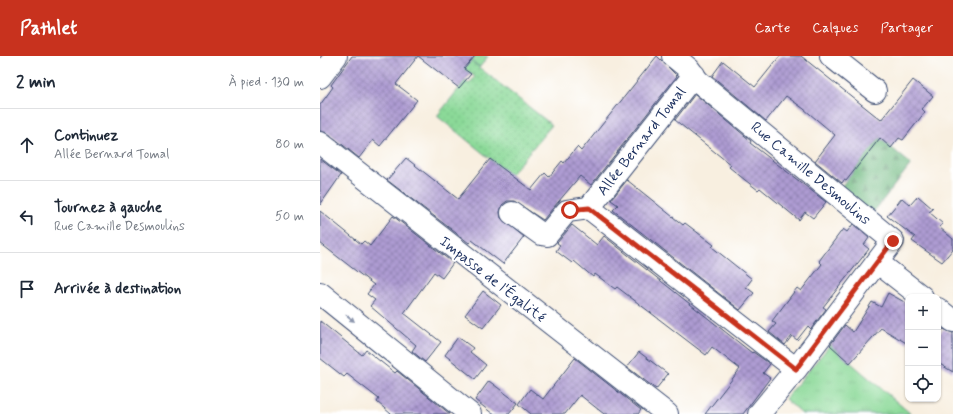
<!DOCTYPE html>
<html lang="fr">
<meta charset="utf-8">
<style>
:root{--surface:#fff;--page:#f6f6f7;--text:#1f2937;--muted:#747a83;--line:#e0e1e3;--accent:#c8321e}
body{margin:0;font-family:Mynerve,sans-serif;background:var(--page);color:var(--text)}
.controls{position:absolute;right:12px;bottom:12px;display:grid;overflow:hidden;border-radius:8px;box-shadow:0 1px 3px #0004}
.controls button{width:36px;height:36px;display:grid;place-items:center;padding:0;border:0;border-bottom:1px solid var(--line);background:var(--surface);color:var(--text);font:20px sans-serif}
.stop{position:absolute;width:12px;height:12px;margin:-9px;border:3px solid #c8321e;border-radius:50%;background:#fff}
.stop.end{background:#c8321e;border-color:#fff;box-shadow:0 1px 4px #0008}
.list{margin:0;padding:0;list-style:none}
h2{display:flex;justify-content:space-between;align-items:center;height:52px;margin:0;padding:0 16px;font-size:17px}
h2 small{font-size:13px;font-weight:400;color:var(--muted)}
.list li{display:grid;grid-template-columns:26px 1fr auto;gap:12px;align-items:center;box-sizing:border-box;height:72px;padding:0 16px;border-top:1px solid var(--line)}
.list b{display:block;font-size:15px;white-space:nowrap}
.list p{margin:0;font-size:13px;white-space:nowrap;color:var(--muted)}
.list em{font-size:13px;font-style:normal;color:var(--muted)}
.icon{flex:none;width:22px;height:22px;fill:none;stroke:currentColor;stroke-width:2;stroke-linecap:round;stroke-linejoin:round}
.map{position:relative;flex:none;width:633px;height:358px;overflow:hidden}
header{display:flex;align-items:center;gap:24px;box-sizing:border-box;height:56px;padding:0 20px;background:var(--accent);color:#fff}
header strong{font-size:19px}
nav{display:flex;gap:22px;margin-inline-start:auto;font-size:14px}
main{display:flex}
aside{flex:1;background:var(--surface)}
.map>svg:first-child{display:block}
.grass{fill:url(#grass-tufts);stroke:#53847b}
.forest{fill:url(#forest-firs);stroke:#46746f}
.garden{fill:url(#garden-dots);stroke:#53847b}
.building{fill:url(#building-cross-hatch)}
.lines{fill:none;stroke-linecap:round;stroke-linejoin:round}
.street-casing{stroke:#3c4c72;stroke-width:24}
.street{stroke:#fff;stroke-width:22}
.oneway{fill:#8d97ae}
.route{stroke:#c8321e;stroke-width:5}
.labels{text-anchor:middle;stroke-width:4;stroke-linejoin:round;paint-order:stroke}
.street-label{font-size:15px;fill:#1b2f5e;stroke:#fff}
</style>
<header>
<strong>Pathlet</strong>
<nav><a>Carte</a><a>Calques</a><a>Partager</a></nav>
</header>
<main>
<aside>
<h2>2 min<small>À pied · 130 m</small></h2>
<ul class="list">
<li><svg class="icon" aria-label="ahead" viewBox="0 0 24 24"><path d="M12 20V5M6 11l6-6 6 6"/></svg><div><b>Continuez</b><p>Allée Bernard Tomal</p></div><em>80 m</em></li>
<li><svg class="icon" aria-label="left" viewBox="0 0 24 24"><path d="M17 20v-9H6M10 6l-5 5 5 5"/></svg><div><b>Tournez à gauche</b><p>Rue Camille Desmoulins</p></div><em>50 m</em></li>
<li><svg class="icon" aria-label="arrive" viewBox="0 0 24 24"><path d="M6 21V4h12l-3 4 3 4H6"/></svg><div><b>Arrivée à destination</b></div></li>
</ul>
</aside>
<div class="map">
<svg width="633" height="358" viewBox="0 0 633 358">
<defs>
<pattern id="grass-tufts" width="24" height="20" patternUnits="userSpaceOnUse"><rect width="24" height="20" fill="#8bd998"/><path d="M3 7l-1-3M5 7V3M7 7l1-3M15 17l-1-3M17 17v-4M19 17l1-3" fill="none" stroke="#77bb85"/></pattern>
<pattern id="forest-firs" width="22" height="20" patternUnits="userSpaceOnUse"><rect width="22" height="20" fill="#70b980"/><path d="M5 1l3.5 6h-7zM16 11l3.5 6h-7z" fill="#5b976c"/></pattern>
<pattern id="garden-dots" width="8" height="8" patternUnits="userSpaceOnUse"><rect width="8" height="8" fill="#8bd998"/><path d="M2 2h.1M6 6h.1" fill="none" stroke="#77bb85" stroke-width="1.8" stroke-linecap="round"/></pattern>
<pattern id="building-cross-hatch" width="8" height="8" patternUnits="userSpaceOnUse"><rect width="8" height="8" fill="#ad9bd2"/><path d="M0 0l8 8M0 8l8-8" fill="none" stroke="#8c7fae"/></pattern>
</defs>
<rect width="100%" height="100%" fill="#fff"/>
<filter id="ink" filterUnits="userSpaceOnUse"><feTurbulence type="fractalNoise" baseFrequency=".025" numOctaves="2"/><feDisplacementMap in="SourceGraphic" scale="8" xChannelSelector="R" yChannelSelector="G"/><feConvolveMatrix kernelMatrix="1 2 1 2 8 2 1 2 1" color-interpolation-filters="sRGB"/></filter>
<filter id="wash" filterUnits="userSpaceOnUse"><feTurbulence type="fractalNoise" baseFrequency=".012" numOctaves="4" result="noise"/><feDisplacementMap in="SourceGraphic" scale="16" xChannelSelector="R" yChannelSelector="G"/><feGaussianBlur stdDeviation="0.9" result="paint"/><feColorMatrix in="noise" values="0 0 0 0 0 0 0 0 0 0 0 0 0 0 0 0 0 1.4 0 .05"/><feComposite in="paint" operator="in"/></filter>
<g filter="url(#wash)">
<rect width="100%" height="100%" fill="#f8efe0"/>
<path class="grass" d="M154 0H168L160 11 151 5Z
M510 289 591 358H482L465 343Z"/>
<path class="forest" d="M560 82 591 108 552 158 520 132Z"/>
<path class="garden" d="M151 5 232 69 190 119 117 60 145 25 149 28 155 21 144 13Z"/>
<g id="blocks">
<path class="building" d="M32 0H98L76 28 97 44 60 90 53 84 39 102 8 77 0 75V49L13 31 11 29Z
M98 0H155L144 13 151 18 139 32Z
M337 0 357 20 271 129 260 120 223 164 194 145H187L182 149 180 156 181 162 204 181 183 208 152 184 149 187 67 124 86 102 138 143 170 103 211 134 225 117 229 121 242 105 244 107 257 91 261 95Z
M460 0H481L561 64 593 24 613 40 602 53 605 56 583 84 579 82 571 92 560 82 526 125 524 124 522 127 495 105 515 79 484 53 466 40 446 65 392 20 403 5 435 31Z
M375 38 431 85 430 87 506 146 493 162 485 156 479 164 440 132 438 134 425 124 409 111 411 109 355 64Z
M0 103 21 119 0 149Z
M307 124 363 169 365 167 394 189 392 191 432 223 426 231 434 237 420 254 293 154 298 149 291 144Z
M598 140 613 153 609 156 623 168 619 171 633 183V193L622 206 592 185 595 181 567 160 582 142 590 149Z
M0 155 41 188 44 185 50 190 73 160 133 207 122 222 114 216 84 257 121 286 105 306 92 295 96 289 50 250 55 244 47 238 54 229 0 187Z
M533 168 549 182 544 189 549 193 503 251 506 253 491 273 488 270 477 284 472 280 465 289 449 276 456 268 452 265 477 232 481 235 502 208 499 205 523 173 527 176Z
M252 169 277 189 284 180 432 297 433 296 450 308 443 317 450 322 423 358H385L420 313 392 291 386 299 297 231 295 233 275 218 273 221 254 205 252 207 236 195 240 189 237 187Z
M163 235 181 249 163 272 145 259Z
M568 237 588 248V288L561 272 530 307 510 289 525 269 533 276 552 246 561 251Z
M0 265 42 299 46 294 75 317 77 315 130 358H71L57 346 59 343 27 318 24 321 0 302Z
M623 273 633 277V316L618 307V280Z
M138 281 153 292 150 296 166 309 155 323 125 299Z
M319 296 348 318 336 333 307 311Z
M255 302 321 354 318 358H284L260 339 245 358H211L199 348 210 333 223 343Z
M169 325 198 347 189 358H173L155 344Z"/>
</g>
</g>
<g filter="url(#ink)">
<use href="#blocks" fill-opacity="0" stroke="#3c4c72" stroke-width="1"/>
<g class="lines">
<defs>
<path id="street" d="M353 0 369 13 378 25 573 185 476 313 439 358
M511 0 555 35
M374 19 269 152 476 313
M0 21 16 0
M0 87 347 358
M192 157 221 178 227 179 247 155 269 152
M557 206 602 241
M0 237 150 358
M618 253 633 265"/>
</defs>
<use href="#street" class="street-casing"/>
<use href="#street" class="street"/>
</g>
<defs><path id="oneway-solid" d="M-6-.8H1V-3.2L6.5 0L1 3.2V.8H-6Z"/></defs>
<use class="oneway" href="#oneway-solid" transform="translate(30 262) rotate(39)"/>
</g>
<g class="lines" filter="url(#ink)">
<path class="route" d="M250 154 269 152 476 313 573 185"/>
</g>
<g class="labels">
<g class="street-label">
<text transform="translate(321 85) rotate(-52)" y="5">Allée Bernard Tomal</text>
<text transform="translate(491 117) rotate(40)" y="5">Rue Camille Desmoulins</text>
<text transform="translate(173 223) rotate(38)" y="5">Impasse de l'Égalité</text>
</g>
</g>
</svg>
<div class="controls">
<button>+</button>
<button>−</button>
<button><svg class="icon" aria-label="locate" viewBox="0 0 24 24"><circle cx="12" cy="12" r="6"/><path d="M12 2v4M12 18v4M2 12h4M18 12h4"/></svg></button>
</div>
<div class="stop" style="left:250px;top:154px"></div>
<div class="stop end" style="left:573px;top:185px"></div>
</div>
</main>
